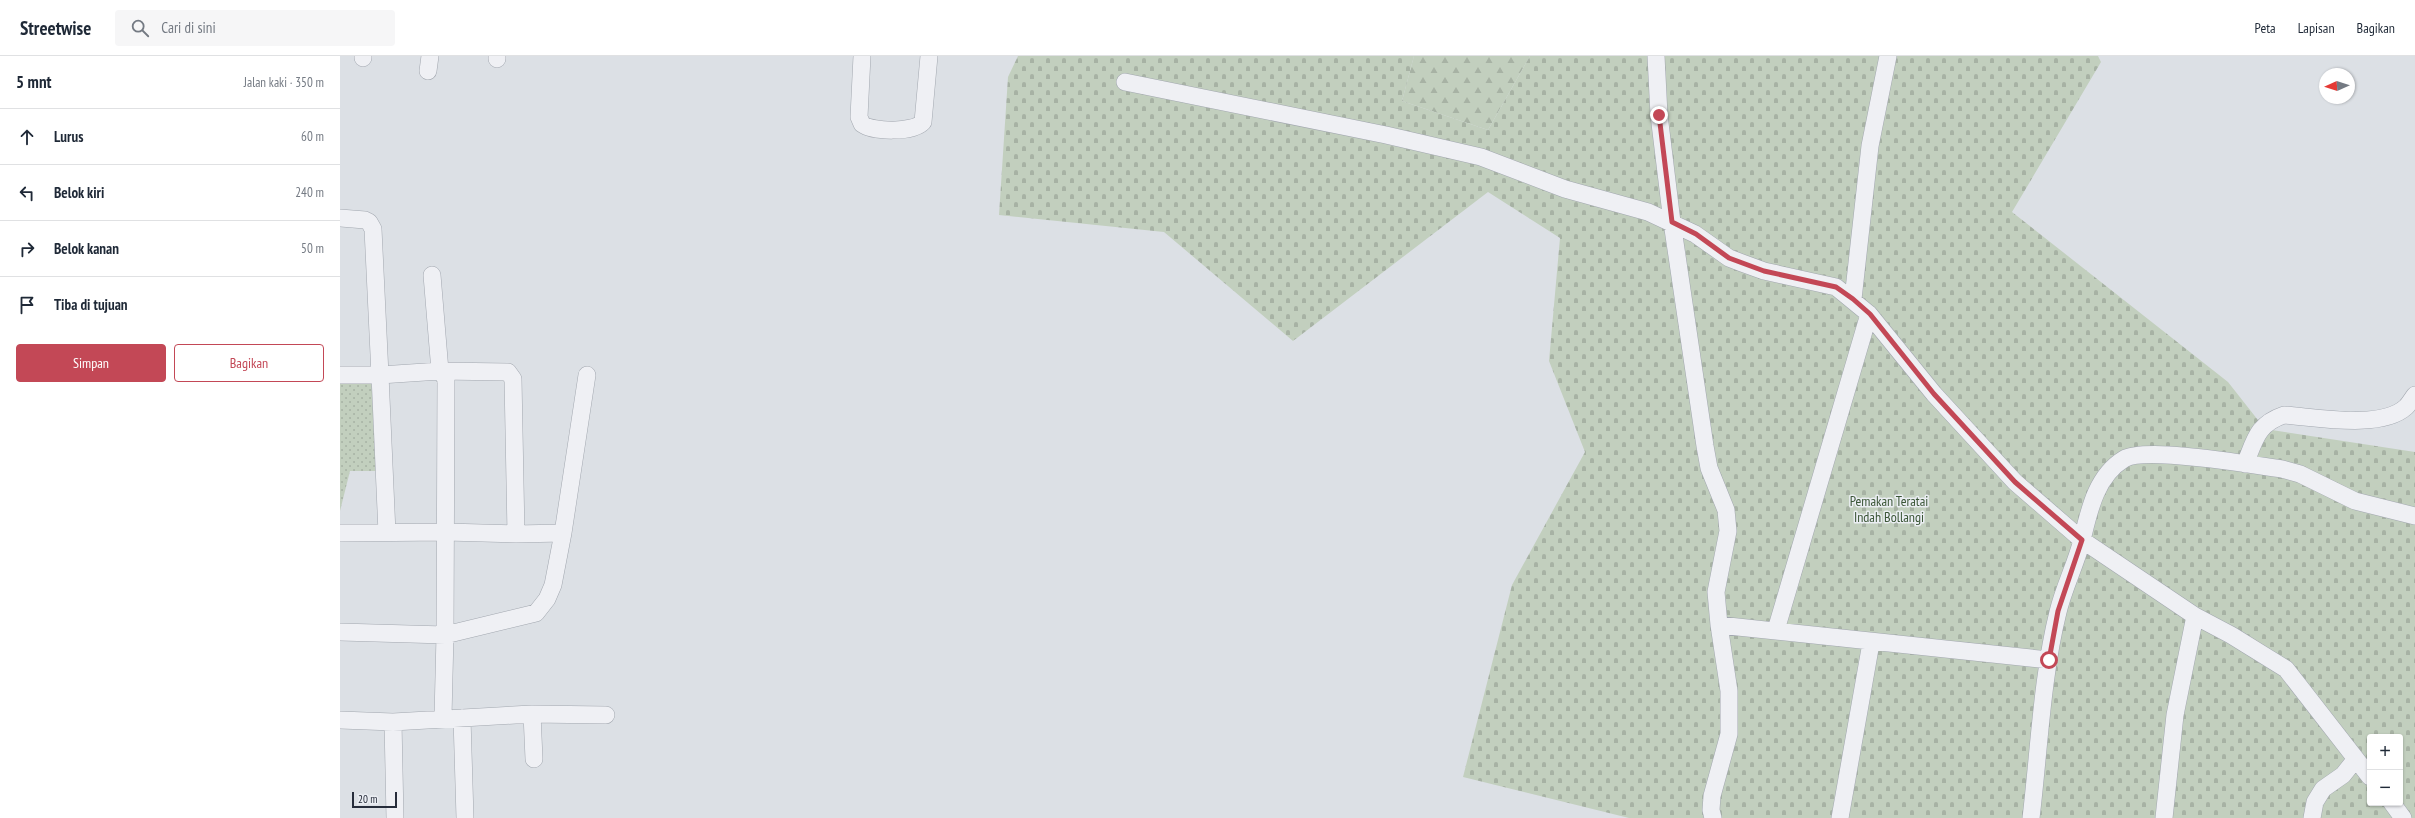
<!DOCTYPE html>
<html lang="id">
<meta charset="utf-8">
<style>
:root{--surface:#fff;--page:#f6f6f7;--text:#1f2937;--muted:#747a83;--line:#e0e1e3;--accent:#c34856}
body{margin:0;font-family:"PT Sans Narrow",sans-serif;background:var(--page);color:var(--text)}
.controls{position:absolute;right:12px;bottom:12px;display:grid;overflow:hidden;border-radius:4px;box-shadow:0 1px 3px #0004}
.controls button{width:36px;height:36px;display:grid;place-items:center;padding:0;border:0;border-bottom:1px solid var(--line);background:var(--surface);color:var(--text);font:20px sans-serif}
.compass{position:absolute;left:1979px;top:12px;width:36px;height:36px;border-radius:50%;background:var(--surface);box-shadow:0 1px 3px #0004;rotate:267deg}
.scale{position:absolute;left:12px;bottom:10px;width:45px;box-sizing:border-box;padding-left:4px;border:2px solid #272d3b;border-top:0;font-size:11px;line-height:14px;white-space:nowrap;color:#272d3b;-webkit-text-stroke:3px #ebeef3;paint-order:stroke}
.stop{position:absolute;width:12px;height:12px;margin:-9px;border:3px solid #c34856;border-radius:50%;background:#fff}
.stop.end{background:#c34856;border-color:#fff;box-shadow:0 1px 4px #0008}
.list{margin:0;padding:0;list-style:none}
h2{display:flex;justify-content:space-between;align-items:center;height:52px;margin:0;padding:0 16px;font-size:17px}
h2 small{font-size:13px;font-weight:400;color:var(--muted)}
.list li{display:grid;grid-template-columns:26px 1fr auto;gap:12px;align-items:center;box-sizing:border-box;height:56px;padding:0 16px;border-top:1px solid var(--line)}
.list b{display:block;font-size:15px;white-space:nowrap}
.list em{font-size:13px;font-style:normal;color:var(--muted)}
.actions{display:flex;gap:8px;padding:12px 16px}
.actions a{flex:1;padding:9px 0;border:1px solid var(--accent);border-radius:4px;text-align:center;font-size:14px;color:var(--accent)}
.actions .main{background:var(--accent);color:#fff}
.icon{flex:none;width:22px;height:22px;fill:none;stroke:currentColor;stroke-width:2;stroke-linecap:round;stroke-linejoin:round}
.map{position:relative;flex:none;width:2075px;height:762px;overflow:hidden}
header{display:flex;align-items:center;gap:24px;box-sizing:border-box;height:56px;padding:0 20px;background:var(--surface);border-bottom:1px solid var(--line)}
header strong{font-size:19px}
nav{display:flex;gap:22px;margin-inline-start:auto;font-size:14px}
.search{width:280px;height:36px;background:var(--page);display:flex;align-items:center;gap:10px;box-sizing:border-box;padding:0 14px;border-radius:4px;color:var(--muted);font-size:15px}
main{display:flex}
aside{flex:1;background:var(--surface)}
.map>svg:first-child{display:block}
.grass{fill:url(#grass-dots)}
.forest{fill:url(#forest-firs)}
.cemetery{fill:url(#cemetery-stones);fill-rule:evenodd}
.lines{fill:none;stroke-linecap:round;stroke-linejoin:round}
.minor-casing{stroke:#a2a7af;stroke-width:18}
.minor{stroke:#eff0f4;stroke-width:17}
.route{stroke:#c34856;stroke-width:5}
.labels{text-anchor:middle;stroke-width:3;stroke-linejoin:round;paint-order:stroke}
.park-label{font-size:14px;fill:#3a5536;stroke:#ebeef3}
</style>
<header>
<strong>Streetwise</strong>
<div class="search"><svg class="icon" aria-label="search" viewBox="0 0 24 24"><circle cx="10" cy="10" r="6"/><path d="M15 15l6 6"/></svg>Cari di sini</div>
<nav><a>Peta</a><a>Lapisan</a><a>Bagikan</a></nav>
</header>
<main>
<aside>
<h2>5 mnt<small>Jalan kaki · 350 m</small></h2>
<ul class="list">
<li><svg class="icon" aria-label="ahead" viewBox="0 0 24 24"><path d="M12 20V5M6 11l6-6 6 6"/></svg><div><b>Lurus</b></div><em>60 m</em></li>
<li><svg class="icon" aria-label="left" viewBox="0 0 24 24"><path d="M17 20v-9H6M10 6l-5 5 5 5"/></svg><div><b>Belok kiri</b></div><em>240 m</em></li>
<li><svg class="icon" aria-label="right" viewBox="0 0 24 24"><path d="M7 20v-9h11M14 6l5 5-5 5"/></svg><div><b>Belok kanan</b></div><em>50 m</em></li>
<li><svg class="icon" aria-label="arrive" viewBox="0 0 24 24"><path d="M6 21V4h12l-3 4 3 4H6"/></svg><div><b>Tiba di tujuan</b></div></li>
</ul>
<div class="actions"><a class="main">Simpan</a><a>Bagikan</a></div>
</aside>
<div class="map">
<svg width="2075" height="762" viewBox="0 0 2075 762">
<defs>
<pattern id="grass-dots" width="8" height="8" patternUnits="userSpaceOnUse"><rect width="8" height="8" fill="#c2cfbe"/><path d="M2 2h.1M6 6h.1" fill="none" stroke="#a7b2a4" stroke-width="1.8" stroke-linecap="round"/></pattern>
<pattern id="forest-firs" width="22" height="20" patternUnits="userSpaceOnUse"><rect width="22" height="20" fill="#c2cfbe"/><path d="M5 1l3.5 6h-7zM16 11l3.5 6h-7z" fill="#a7b2a4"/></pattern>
<pattern id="cemetery-stones" width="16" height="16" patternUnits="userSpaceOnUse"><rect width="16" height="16" fill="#c2cfbe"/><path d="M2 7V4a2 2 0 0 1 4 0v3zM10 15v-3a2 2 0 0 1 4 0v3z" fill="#a7b2a4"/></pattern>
</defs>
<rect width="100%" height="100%" fill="#dce0e5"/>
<path class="grass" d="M0 314 31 315 36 415H10L0 455Z"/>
<path class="forest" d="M1074 0H1190L1148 74 1062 45Z"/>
<path class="cemetery" d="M678 0H1074L1062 45 1148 74 1190 0H1758L1761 6 1672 156 1888 326 1925 373 2075 396V762H1289L1123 721 1172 529 1245 396 1209 305 1220 182 1148 136 953 285 824 176 659 159 668 21ZM2030 681H2060V747H2030Z"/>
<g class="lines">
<defs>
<path id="minor" d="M522 0 519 61 522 68C533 76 573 77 583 66L589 0
M1316 0 1319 59 1332 166 1365 390 1369 412 1386 454 1388 475 1376 536 1379 569 1389 635V678L1372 740 1371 754 1373 762
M23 2V0
M157 3V0
M88 15 90 0
M785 26 1046 79 1141 101 1225 133 1308 156 1355 178 1389 202 1402 207 1424 215 1496 231 1529 258 1594 338 1675 426 1742 484 1855 560 1891 579 1946 613 2030 721
M0 162 25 164 29 166 33 173 40 319 100 315 106 323 105 579 196 557 207 543 213 529 223 477 247 319
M92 219 100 315 168 316 173 323 176 478 223 477
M1513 243 1530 90 1548 0
M0 319H40L47 477
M1905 408C1915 384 1917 368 1944 359 1975 361 2041 374 2066 351 2069 348 2072 343 2075 339
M1 477 106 476 176 478
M1379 569 1709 604
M1436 574 1529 258
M0 576 105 579 103 661
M192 658 194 703
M122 662 125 762
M0 664 53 666 192 658 266 659
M53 666 55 762
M2052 747 2063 762
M1500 762 1531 587
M1691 762C1699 695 1702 620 1718 556 1724 531 1736 508 1742 484 1749 455 1756 420 1784 403 1806 390 1912 409 1942 413L1960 418 2015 445 2075 460
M1824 762 1835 659 1855 560
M1972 762 1975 746 1983 733 2003 719 2015 704"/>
</defs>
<use href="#minor" class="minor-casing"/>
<use href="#minor" class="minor"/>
</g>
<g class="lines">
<path class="route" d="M1319 59 1332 166 1356 178 1389 202 1424 215 1496 231 1513 243 1530 258 1594 338 1675 426 1742 484 1718 555 1709 604"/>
</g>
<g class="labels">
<g class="park-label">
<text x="1549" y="450">Pemakan Teratai<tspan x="1549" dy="16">Indah Bollangi</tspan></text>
</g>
</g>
</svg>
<div class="controls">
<button>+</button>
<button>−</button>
</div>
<svg class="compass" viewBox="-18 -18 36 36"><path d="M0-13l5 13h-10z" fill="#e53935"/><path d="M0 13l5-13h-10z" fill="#747a83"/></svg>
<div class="scale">20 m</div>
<div class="stop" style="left:1709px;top:604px"></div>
<div class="stop end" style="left:1319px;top:59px"></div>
</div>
</main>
